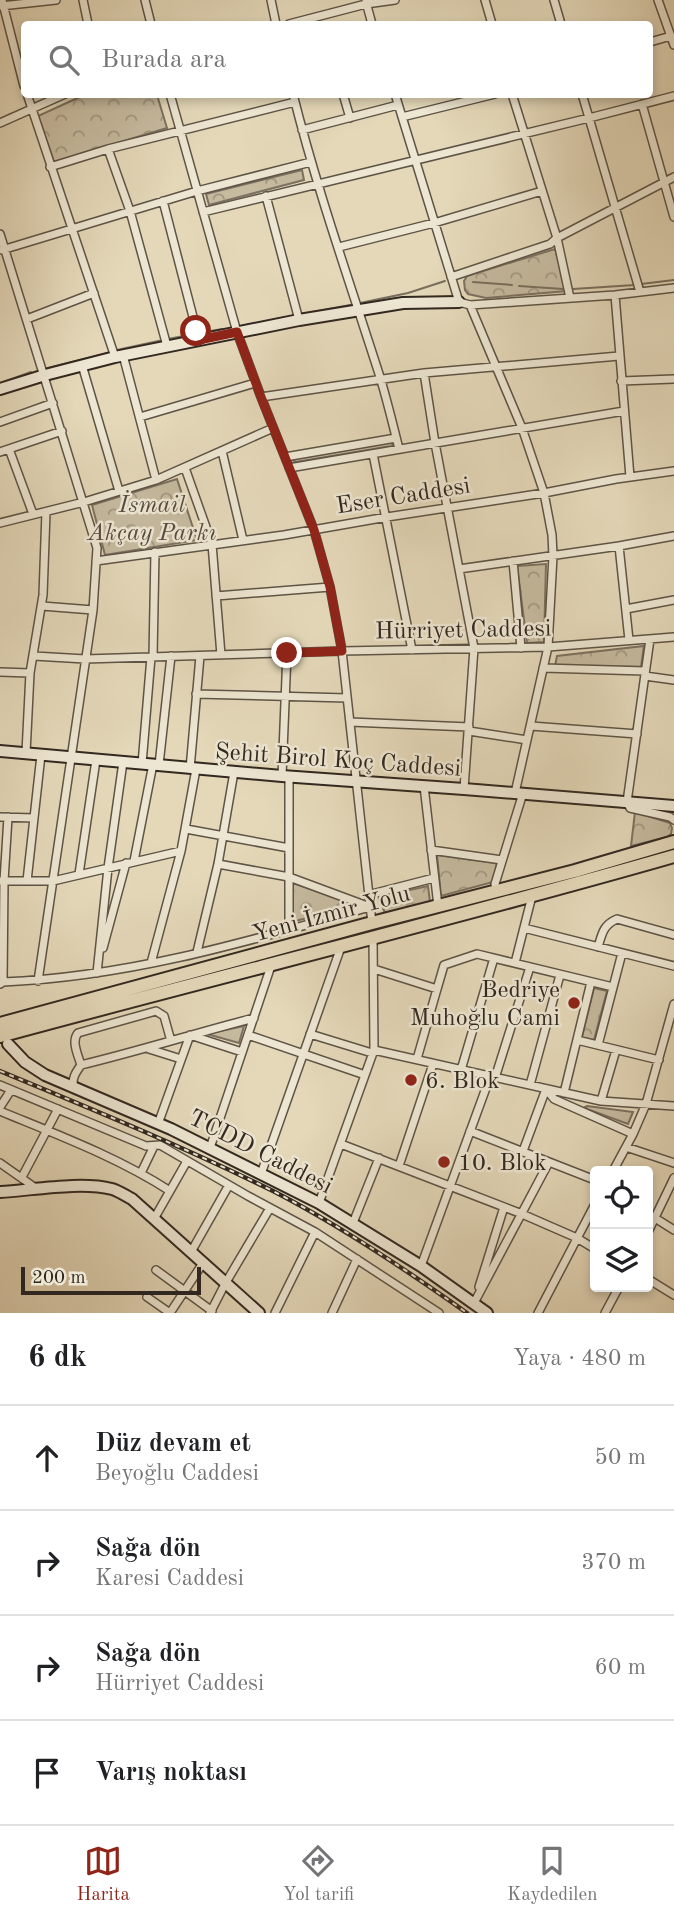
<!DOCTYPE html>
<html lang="tr">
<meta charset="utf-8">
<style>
:root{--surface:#fff;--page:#f6f6f6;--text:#202124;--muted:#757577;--line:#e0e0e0;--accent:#8f2418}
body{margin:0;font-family:"Old Standard TT",serif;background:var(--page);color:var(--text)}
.controls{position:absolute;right:21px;bottom:21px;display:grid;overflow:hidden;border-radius:7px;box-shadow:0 4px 10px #0003}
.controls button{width:63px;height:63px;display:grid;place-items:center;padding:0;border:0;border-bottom:2px solid var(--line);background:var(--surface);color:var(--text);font:35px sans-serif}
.scale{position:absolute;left:21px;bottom:18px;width:180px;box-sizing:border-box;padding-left:7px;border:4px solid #322820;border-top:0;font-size:19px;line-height:24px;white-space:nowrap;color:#322820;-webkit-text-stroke:5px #ede6d2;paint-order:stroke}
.stop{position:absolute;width:21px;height:21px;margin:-16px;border:5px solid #8f2418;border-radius:50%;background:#fff}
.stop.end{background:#8f2418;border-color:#fff;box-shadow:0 2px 7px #0008}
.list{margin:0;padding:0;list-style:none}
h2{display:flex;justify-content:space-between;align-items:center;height:91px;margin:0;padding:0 28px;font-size:30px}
h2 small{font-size:23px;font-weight:400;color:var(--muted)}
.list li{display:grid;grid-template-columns:46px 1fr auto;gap:21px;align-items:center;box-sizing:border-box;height:105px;padding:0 28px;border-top:2px solid var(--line)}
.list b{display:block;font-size:26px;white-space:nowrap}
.list p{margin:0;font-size:23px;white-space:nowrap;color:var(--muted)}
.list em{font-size:23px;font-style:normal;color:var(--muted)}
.icon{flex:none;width:38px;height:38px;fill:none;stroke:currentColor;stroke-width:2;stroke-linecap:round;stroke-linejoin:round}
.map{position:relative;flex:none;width:674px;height:1313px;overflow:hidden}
.search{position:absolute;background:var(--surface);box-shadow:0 4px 10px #0003;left:21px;right:21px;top:21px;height:77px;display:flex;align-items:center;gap:18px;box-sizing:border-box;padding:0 24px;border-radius:7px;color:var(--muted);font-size:26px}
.sheet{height:511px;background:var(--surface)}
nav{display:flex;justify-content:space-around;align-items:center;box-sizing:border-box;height:98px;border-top:2px solid var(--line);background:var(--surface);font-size:19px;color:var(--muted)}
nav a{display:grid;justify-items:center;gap:4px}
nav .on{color:var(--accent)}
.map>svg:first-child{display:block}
.green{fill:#c6ba9f;stroke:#7c7160;stroke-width:2}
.park{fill:url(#park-crowns);stroke:#7c7160;stroke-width:2}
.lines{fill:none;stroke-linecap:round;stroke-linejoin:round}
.stream{stroke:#786e5d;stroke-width:2}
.minor-casing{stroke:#5e5446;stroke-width:10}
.secondary-casing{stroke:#322820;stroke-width:14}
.trunk-casing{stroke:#322820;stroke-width:16}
.minor{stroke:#ede6d2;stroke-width:7}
.secondary{stroke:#ede6d2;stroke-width:10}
.trunk{stroke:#e4d8b9;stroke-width:12}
.rail-casing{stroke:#322820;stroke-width:4.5}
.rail{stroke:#ede6d2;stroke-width:2;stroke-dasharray:5;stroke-linecap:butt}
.route{stroke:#8f2418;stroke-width:9}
.poi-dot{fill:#8f2418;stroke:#ede6d2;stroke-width:2.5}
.labels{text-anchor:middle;stroke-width:5;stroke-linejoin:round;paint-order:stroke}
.street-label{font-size:24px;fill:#322820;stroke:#ede6d2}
.park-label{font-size:24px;font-style:italic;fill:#574c40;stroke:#ede6d2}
.poi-label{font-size:24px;fill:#322820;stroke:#ede6d2;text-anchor:start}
</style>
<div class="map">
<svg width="674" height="1313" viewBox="0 0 674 1313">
<defs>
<pattern id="park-crowns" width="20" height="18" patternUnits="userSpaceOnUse" patternTransform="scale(1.75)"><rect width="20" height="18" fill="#c6ba9f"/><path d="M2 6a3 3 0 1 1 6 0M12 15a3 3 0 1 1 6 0" fill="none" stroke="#a19781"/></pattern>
</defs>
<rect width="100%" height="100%" fill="#e4d8b9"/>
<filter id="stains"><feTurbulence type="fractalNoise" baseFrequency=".00286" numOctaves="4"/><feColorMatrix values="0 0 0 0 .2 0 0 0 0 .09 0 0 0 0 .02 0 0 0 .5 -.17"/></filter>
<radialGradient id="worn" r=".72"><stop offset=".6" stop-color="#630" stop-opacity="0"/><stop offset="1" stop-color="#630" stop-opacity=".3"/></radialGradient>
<path class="green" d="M393 441 392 446 296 462 292 460 295 457Z
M674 847V851L634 862 195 979 0 1028Z
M244 1026 239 1043 207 1034Z
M587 1106 633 1112 628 1124 587 1109 585 1107Z"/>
<path class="park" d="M84 95H157L167 128 54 162 38 116Z
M302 170 304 180 209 205 206 194Z
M555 249 567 291 486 298 468 294 465 290 464 281 467 276Z
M177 479 197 540 105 555 92 505Z
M546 564 544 642 527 643 517 566Z
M644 646 641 667 555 666 557 656Z
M635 812 670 823 672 828 671 834 667 837 631 846Z
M437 855 497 863 493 882 441 896Z
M293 883 356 905 292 922Z
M428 886 430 902 385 913 378 897Z
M594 988 607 991 594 1040 582 1037Z"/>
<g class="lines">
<path class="stream" d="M473 282 512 285
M641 284 674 280
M519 286 563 289
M573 289 635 285
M360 303 408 293 445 281
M302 314 350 305
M246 325 286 317
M199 333 222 329
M168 339 194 334
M117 350 163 340
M48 368 112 352
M0 383 31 372"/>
<defs>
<path id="minor" d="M2 0 24 86
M83 0 88 24
M145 0 151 24
M271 0 276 24
M485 0 492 24
M554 0 561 24
M658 0 674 45
M366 2 372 24
M1 6 56 0
M289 24 366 4 395 0
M650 42 671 36
M27 94 115 357
M170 94 237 332 261 397 314 530 330 587 342 651 372 923
M293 94C317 190 350 283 380 377 387 400 393 425 399 449
M343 94 350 118
M395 94 459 302 470 305 615 295 674 288
M512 94 557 238 570 298
M582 94 640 292
M642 104 674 217
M402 117 495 94
M0 123 65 94
M302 130 398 105
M50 167 108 149
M266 196 299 320
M163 201 199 340
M203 212 589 118 674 96
M0 234 97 548 93 610 38 981
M339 247 434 223 542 191
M2 250 197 191 311 162
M451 277 550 244 557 238 674 177
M615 295 630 477
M470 305 522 428 544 493 552 535 553 556 548 647 515 793
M27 319 94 293
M167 346 130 211 108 149 295 102
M123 355 156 480
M82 365 119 491
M424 373 435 443 474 648 464 789
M621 381 674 379
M261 397 424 373 619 356
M140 417 255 383
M0 422 53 403
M9 449 33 514
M222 451 243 540
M0 452 62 431
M373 454 412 650
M285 457 396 438
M185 468 212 544 221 655
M289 468 624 411
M0 523 84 502 156 480 273 428
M619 546 629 640
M96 561 284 535 387 517 544 493 616 479 674 471
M513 561 521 648
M459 569 619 546 674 536
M216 596 330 587
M42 606 93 610
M626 609 674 600
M650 639 627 802 630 808 670 817 674 820
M34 656 85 659 342 651 548 647 674 637
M153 657 155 552
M543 668 645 671
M0 672 30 673
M645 676 674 680
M196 694 347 698
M350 722 469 727
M531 726 637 734
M469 731 527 740
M26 753 30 673 43 595 46 512
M142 764 151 657
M159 765 171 656
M190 769 200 656
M282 776 287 653
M289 777V930
M424 786 438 906
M0 817 34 818
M186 829 289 848
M431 850 502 860
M134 861 153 764
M218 864 289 877 370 907
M79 874 96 760
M0 881H53L181 851
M27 881 41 755
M495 884 523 793
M368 895 434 878
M524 928 674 966
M598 947C602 934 603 925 617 919L674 935
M103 948 126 863
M197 952 218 864 234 772
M151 963 181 851 196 769
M515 963 532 896
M374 969 437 989 444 965 477 954 613 987
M97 973 108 868 123 762
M3 982 4 881 8 817
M0 984 3 982C128 977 250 941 370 907
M310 1034 372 1053
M248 1035 365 1075
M577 1040 659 1060
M598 1045 622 953
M149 1049 181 1059
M374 1050 601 1101 674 1106
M417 1059 437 989
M81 1065C78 1055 71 1041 78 1033L156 1011 164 1016 171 1041
M461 1070 494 958
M495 1078 530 967
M0 1085 146 1146 160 1145 248 1196 315 1232 439 1313
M530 1085 560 975
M74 1088C71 1079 76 1072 81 1065 139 1051 196 1033 254 1018
M546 1089 554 1099 633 1134
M564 1093 591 982
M601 1101 616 1050
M0 1107 11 1090
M0 1111C58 1135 117 1157 170 1191
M158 1124 190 1035 242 1052
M470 1131 595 1180
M341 1144 522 1214 577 1238 595 1249
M626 1147 674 1163
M210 1148 272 963
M523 1151 546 1089
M0 1163 37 1189
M399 1166 433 1064
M613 1171 633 1134 646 1104 674 1004
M141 1173 154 1146
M261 1174 341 947
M22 1177 58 1109
M319 1203 374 1050 373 938
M655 1218 674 1230
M154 1219 187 1161
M353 1223 379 1158
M648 1232 674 1178
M191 1252 229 1185
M421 1266 490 1077
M156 1270 212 1311
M648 1279 674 1295
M479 1287 504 1207
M147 1297 170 1313
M474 1303 549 1162
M170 1313 203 1263
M210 1313 225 1284 270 1208
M275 1313 315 1232
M332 1313 357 1259
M538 1313 595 1204
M605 1313 619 1287"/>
<path id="secondary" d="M0 389 45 375 115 357 299 320 403 303 459 302
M0 751 282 776 464 789 674 806
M8 1044 25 1062 45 1075 171 1129 319 1203 421 1266 487 1313
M0 1192C33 1190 81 1181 112 1189 119 1191 126 1196 132 1199L259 1313"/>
<path id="trunk" d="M0 1024 372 923 575 871 674 842
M0 1036C224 975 451 920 674 856"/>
</defs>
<use href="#minor" class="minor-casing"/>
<use href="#secondary" class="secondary-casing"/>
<use href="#trunk" class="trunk-casing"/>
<use href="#minor" class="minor"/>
<use href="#secondary" class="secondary"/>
<use href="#trunk" class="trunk"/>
<defs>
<path id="rail" d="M0 1071C92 1109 184 1147 273 1191 341 1226 405 1269 467 1313"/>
</defs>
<use href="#rail" class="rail-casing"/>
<use href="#rail" class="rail"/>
</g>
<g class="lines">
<path class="route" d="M196 331 199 340 237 332 261 397 314 530 330 587 342 651 287 653"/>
</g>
<g class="poi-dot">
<circle cx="574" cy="1003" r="7"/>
<circle cx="411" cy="1080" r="7"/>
<circle cx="444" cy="1162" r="7"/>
</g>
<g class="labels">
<g class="street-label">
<text transform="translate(403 495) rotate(-9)" y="8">Eser Caddesi</text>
<text transform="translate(463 629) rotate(-1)" y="8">Hürriyet Caddesi</text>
<text transform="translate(338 759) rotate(4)" y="8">Şehit Birol Koç Caddesi</text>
<text transform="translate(331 913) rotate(-15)" y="8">Yeni İzmir Yolu</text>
<text transform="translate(261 1151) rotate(27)" y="8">TCDD Caddesi</text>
</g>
<g class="park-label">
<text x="152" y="512">İsmail<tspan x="152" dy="28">Akçay Parkı</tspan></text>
</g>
<g class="poi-label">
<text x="560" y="997" text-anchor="end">Bedriye<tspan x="560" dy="28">Muhoğlu Cami</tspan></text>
<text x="425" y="1088">6. Blok</text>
<text x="458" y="1170">10. Blok</text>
</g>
</g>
<rect width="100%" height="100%" filter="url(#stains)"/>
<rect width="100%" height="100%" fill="url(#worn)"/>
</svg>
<div class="controls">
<button><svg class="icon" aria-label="locate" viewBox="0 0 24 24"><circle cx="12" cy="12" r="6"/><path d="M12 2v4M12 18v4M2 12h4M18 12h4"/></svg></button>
<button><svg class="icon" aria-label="layers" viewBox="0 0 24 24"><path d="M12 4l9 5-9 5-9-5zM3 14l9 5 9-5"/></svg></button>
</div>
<div class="scale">200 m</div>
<div class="stop" style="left:196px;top:331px"></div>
<div class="stop end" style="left:287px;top:653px"></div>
<div class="search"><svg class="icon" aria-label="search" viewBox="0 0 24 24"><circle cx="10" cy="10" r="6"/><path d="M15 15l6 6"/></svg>Burada ara</div>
</div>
<section class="sheet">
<h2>6 dk<small>Yaya · 480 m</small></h2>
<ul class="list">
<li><svg class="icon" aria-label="ahead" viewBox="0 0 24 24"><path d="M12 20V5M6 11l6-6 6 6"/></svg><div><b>Düz devam et</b><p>Beyoğlu Caddesi</p></div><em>50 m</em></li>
<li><svg class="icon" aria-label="right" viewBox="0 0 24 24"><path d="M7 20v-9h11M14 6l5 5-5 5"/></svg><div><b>Sağa dön</b><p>Karesi Caddesi</p></div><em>370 m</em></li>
<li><svg class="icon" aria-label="right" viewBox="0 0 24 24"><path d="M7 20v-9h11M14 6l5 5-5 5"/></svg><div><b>Sağa dön</b><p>Hürriyet Caddesi</p></div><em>60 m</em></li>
<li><svg class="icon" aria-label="arrive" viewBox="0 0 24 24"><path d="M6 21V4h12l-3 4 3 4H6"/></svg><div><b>Varış noktası</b></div></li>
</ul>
</section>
<nav>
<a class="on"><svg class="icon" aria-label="map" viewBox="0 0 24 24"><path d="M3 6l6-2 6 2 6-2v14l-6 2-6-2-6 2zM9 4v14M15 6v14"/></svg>Harita</a>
<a><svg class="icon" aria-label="directions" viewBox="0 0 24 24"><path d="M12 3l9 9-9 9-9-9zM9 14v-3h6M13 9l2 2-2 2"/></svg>Yol tarifi</a>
<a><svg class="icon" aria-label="saved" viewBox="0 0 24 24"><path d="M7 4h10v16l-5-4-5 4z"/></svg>Kaydedilen</a>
</nav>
